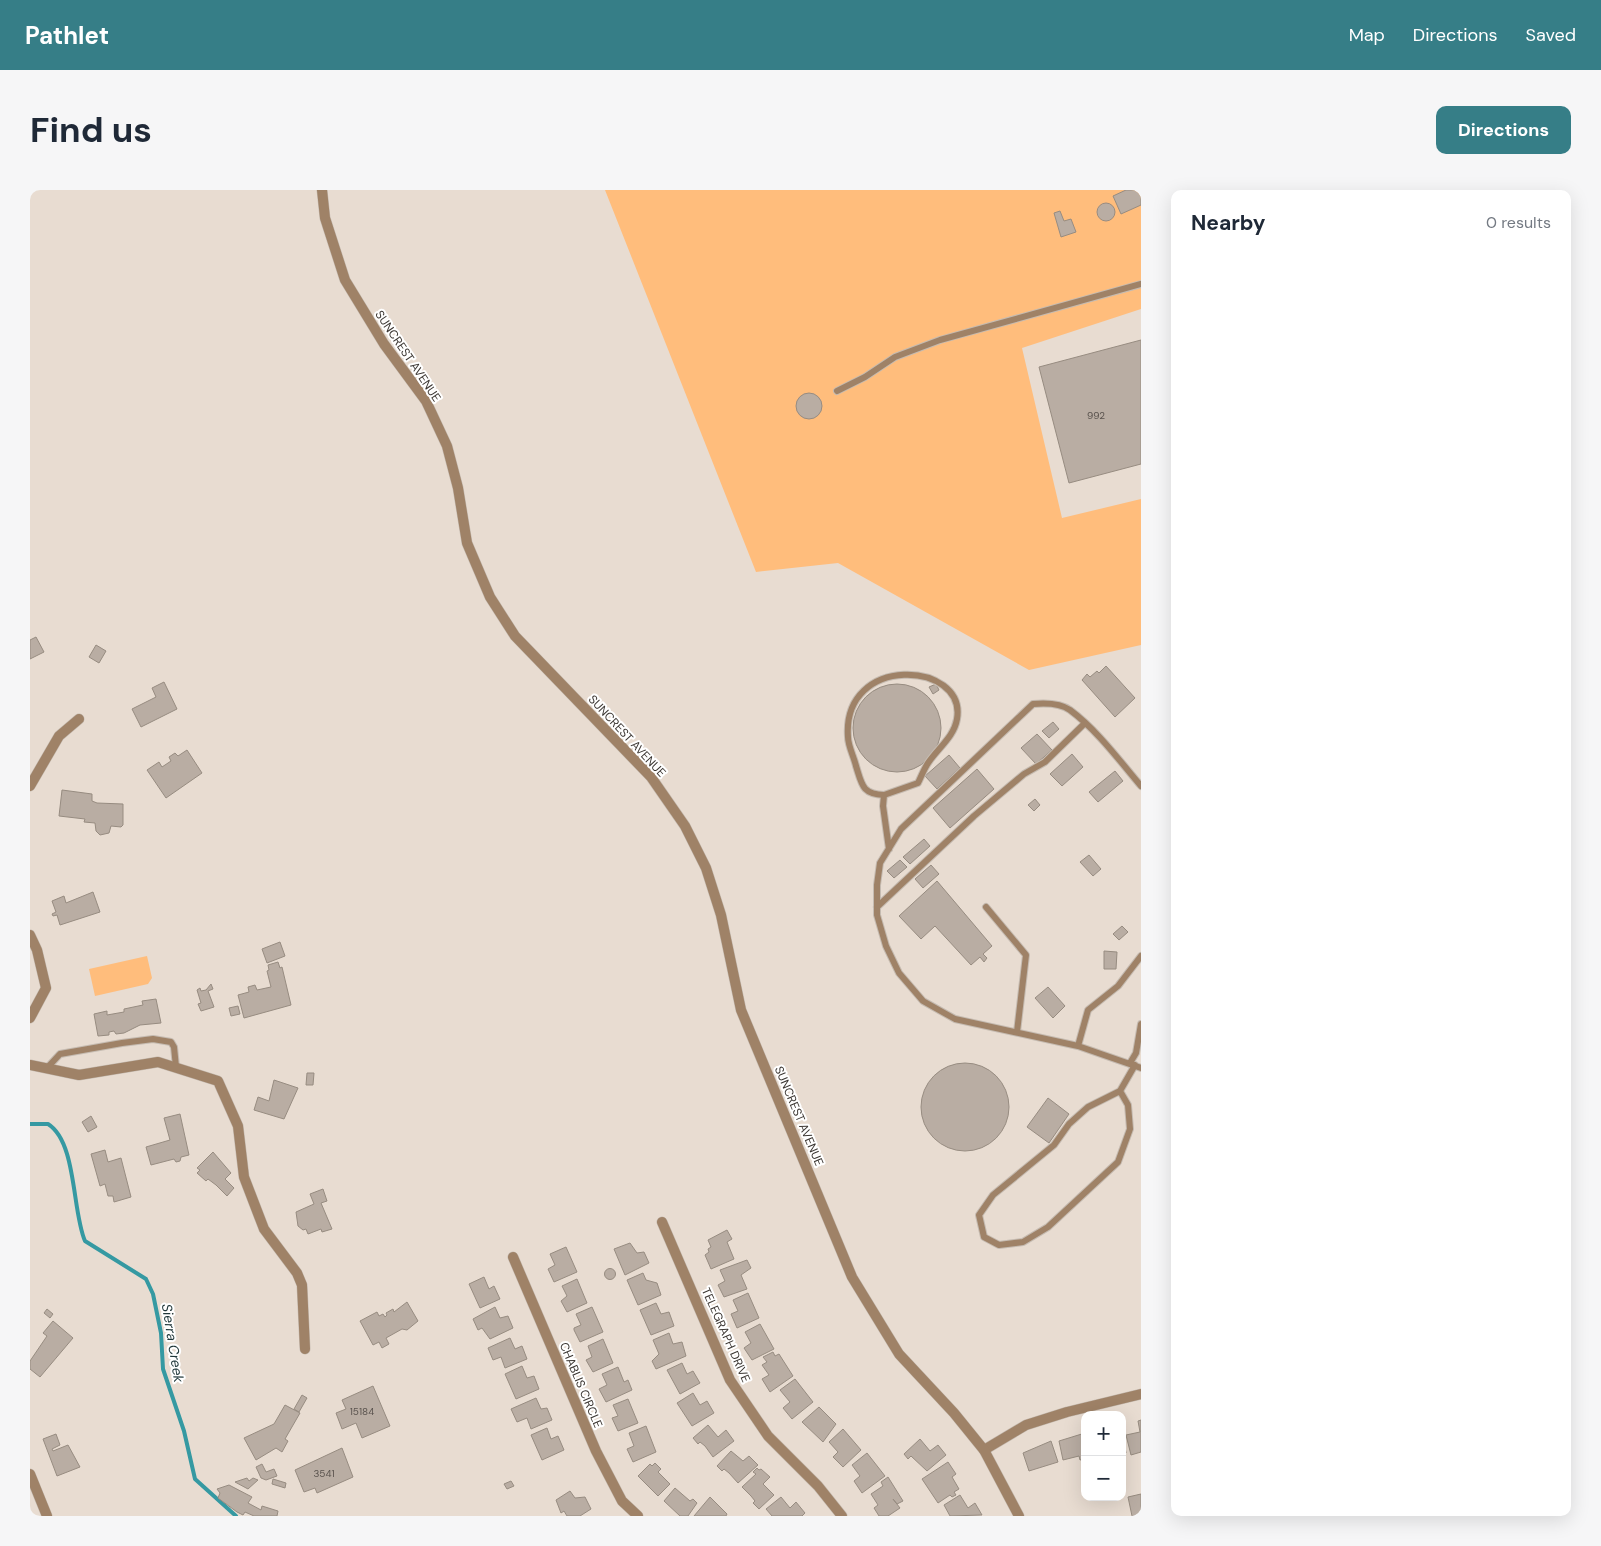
<!DOCTYPE html>
<meta charset="utf-8">
<style>
:root{--surface:#fff;--page:#f6f6f7;--text:#1f2937;--muted:#747a83;--line:#e0e1e3;--accent:#367e87}
body{margin:0;font-family:"DM Sans",sans-serif;background:var(--page);color:var(--text)}
.controls{position:absolute;right:15px;bottom:15px;display:grid;overflow:hidden;border-radius:10px;box-shadow:0 5px 20px #0002}
.controls button{width:45px;height:45px;display:grid;place-items:center;padding:0;border:0;border-bottom:1px solid var(--line);background:var(--surface);color:var(--text);font:25px sans-serif}
.list{margin:0;padding:0;list-style:none}
h2{display:flex;justify-content:space-between;align-items:center;height:65px;margin:0;padding:0 20px;font-size:21px}
h2 small{font-size:16px;font-weight:400;color:var(--muted)}
.map{position:relative;flex:none;width:1111px;height:1326px;overflow:hidden;border-radius:10px}
header{display:flex;align-items:center;gap:30px;box-sizing:border-box;height:70px;padding:0 25px;background:var(--accent);color:#fff}
header strong{font-size:24px}
nav{display:flex;gap:28px;margin-inline-start:auto;font-size:18px}
.intro{display:flex;align-items:center;justify-content:space-between;box-sizing:border-box;height:120px;padding:0 30px}
h1{margin:0;font-size:35px}
.button{padding:12px 22px;border-radius:10px;background:var(--accent);color:#fff;font-size:18px;font-weight:700}
main{display:flex;gap:30px;padding:0 30px}
aside{flex:1;background:var(--surface);border-radius:10px;box-shadow:0 5px 20px #0002}
.map>svg:first-child{display:block}
.green{fill:#ffbd7c}
.lines{fill:none;stroke-linecap:round;stroke-linejoin:round}
.stream{stroke:#3599a2;stroke-width:4}
.building{fill:#b9ada3;stroke:#978c81}
.service-casing{stroke:#c5bbb1;stroke-width:8}
.minor-casing{stroke:#c5bbb1;stroke-width:11}
.tertiary-casing{stroke:#c5bbb1;stroke-width:11}
.service{stroke:#9f8267;stroke-width:6}
.minor{stroke:#9f8267;stroke-width:10}
.tertiary{stroke:#9f8267;stroke-width:10}
.labels{text-anchor:middle;stroke-width:4;stroke-linejoin:round;paint-order:stroke}
.number-label{font-size:10px;fill:#5a534e}
.street-label{font-size:12px;fill:#3a3531;stroke:#fff}
.water-label{font-size:14px;font-style:italic;fill:#1f3639;stroke:#fff}
</style>
<header>
<strong>Pathlet</strong>
<nav><a>Map</a><a>Directions</a><a>Saved</a></nav>
</header>
<div class="intro"><h1>Find us</h1><a class="button">Directions</a></div>
<main>
<div class="map">
<svg width="1111" height="1326" viewBox="0 0 1111 1326">
<rect width="100%" height="100%" fill="#e8dcd1"/>
<path class="green" d="M575 0H1111V119L992 158 1032 328 1111 309V455L999 480 808 373 726 382Z
M117 766 122 788 118 794 65 806 59 779Z"/>
<g class="lines">
<path class="stream" d="M0 934H18C47 952 42 1022 55 1051L116 1089 123 1104 131 1143 133 1179 154 1241 165 1289 206 1326"/>
</g>
<path class="building" d="M1096 0H1111V15L1091 24 1083 6Z
M1067 22a9 9 0 1 1 18 0a9 9 0 1 1-18 0Z
M1030 21 1034 31 1041 29 1046 42 1031 47 1024 23Z
M1111 150V274L1039 293 1009 177Z
M766 216a13 13 0 1 1 26 0a13 13 0 1 1-26 0Z
M6 447 14 462 0 469V450Z
M66 455 76 461 69 473 59 467Z
M1076 476 1105 508 1085 527 1052 490 1057 484 1060 487 1067 481 1069 483Z
M134 492 147 519 111 537 102 519 126 507 122 498Z
M906 494 909 500 903 504 899 497Z
M823 538a44 44 0 1 1 88 0a44 44 0 1 1-88 0Z
M1023 532 1029 539 1019 548 1012 541Z
M1007 544 1022 560 1006 574 991 558Z
M157 560 172 583 136 608 117 580 129 572 132 577 141 571 139 567 145 563 148 566Z
M1042 564 1053 577 1032 596 1020 584Z
M919 565 930 578 907 599 895 586Z
M947 579 964 599 920 638 903 618Z
M1085 581 1093 591 1068 612 1059 602Z
M32 600 62 604V611L67 613 93 614V635L91 637 81 636 79 643 70 645 66 641 65 633 54 632 55 629 29 626Z
M1005 609 1010 615 1004 621 998 615Z
M894 649 900 656 880 674 873 667Z
M1059 665 1071 679 1063 686 1050 672Z
M870 670 877 677 864 688 857 681Z
M901 675 909 684 893 698 885 689Z
M907 691 962 756 953 764 957 768 954 772 950 767 941 775 905 736 891 749 869 726Z
M63 702 70 722 30 735 27 725 23 726 22 724 26 722 22 711 34 706 36 713Z
M1092 736 1098 742 1089 750 1083 744Z
M250 752 255 766 237 773 232 759Z
M1074 761 1087 762 1086 779H1074Z
M248 772 250 778 252 777 261 815 214 828 208 805 219 802 218 797 225 795 227 800 241 797 237 781 239 780 238 775Z
M181 794 183 799 178 801 184 817 171 821 168 814 171 813 167 800 170 798 171 801 176 800Z
M1018 797 1035 816 1023 828 1005 808Z
M126 809 131 833 110 835 94 843 86 844 84 841 79 842V845L68 846 64 824 77 821V825L94 822V819L113 815 112 811Z
M208 816 210 824 201 826 199 818Z
M891 917a44 44 0 1 1 88 0a44 44 0 1 1-88 0Z
M277 883H284L283 895H276Z
M244 890 268 898 254 929 224 920 228 907 239 911Z
M1018 908 1039 924 1019 953 997 937Z
M150 924 159 965 151 967 150 971 146 972 144 969 121 975 116 957 140 950 134 928Z
M61 926 67 937 58 942 52 932Z
M75 960 78 972 91 968 101 1007 84 1012 83 1006H78L75 994 70 996 61 964Z
M183 962 201 983 195 989 204 998 197 1006 186 995 178 989 176 991 167 983 170 980 167 978Z
M293 999 297 1011 291 1013 302 1039 292 1042 291 1039 278 1044 276 1039 273 1040 268 1036 266 1022 284 1014 280 1004Z
M697 1040 702 1049 697 1052 704 1069 681 1079 675 1065 679 1062 678 1059 681 1057 678 1050Z
M600 1053 607 1063 614 1062 619 1073 595 1085 584 1059Z
M536 1057 547 1082 524 1092 518 1079 525 1075 520 1064Z
M717 1070 721 1078 711 1085 717 1099 694 1107 688 1095 695 1091 690 1080Z
M574.5 1084a5.5 5.5 0 1 1 11 0a5.5 5.5 0 1 1-11 0Z
M613 1083 616 1090 627 1093 631 1105 608 1115 597 1090Z
M454 1087 459 1099 464 1096 470 1109 450 1118 439 1094Z
M547 1089 557 1113 537 1122 531 1111 537 1106 532 1096Z
M718 1103 729 1128 707 1138 701 1124 708 1121 703 1110Z
M377 1112 388 1131 377 1140 372 1139 356 1148 359 1154 352 1158 349 1152 343 1155 330 1131 347 1122 349 1126 353 1124 355 1127 357 1125 356 1123 363 1119 364 1122Z
M626 1113 631 1124 639 1122 644 1136 621 1145 610 1120Z
M465 1117 470 1128 478 1126 483 1138 460 1149 452 1138 448 1140 443 1129Z
M562 1117 573 1142 550 1152 544 1140V1138L551 1135 546 1124Z
M17 1119 23 1124 20 1128 14 1123Z
M23 1131 43 1148 10 1187 0 1179V1171L17 1146 13 1143Z
M730 1134 744 1159 722 1170 714 1158 721 1153 715 1142Z
M639 1143 643 1154 652 1152 656 1166 626 1179 622 1171 629 1164 623 1150Z
M480 1148 485 1159 492 1156 497 1169 475 1178 471 1167 463 1170 458 1158Z
M573 1149 583 1173 563 1182 556 1170 562 1167 558 1156Z
M743 1162 745 1166 749 1164 763 1186 740 1202 732 1189 739 1185 732 1175 737 1172 733 1167Z
M652 1173 657 1184 663 1181 670 1193 650 1204 637 1180Z
M492 1176 497 1188 504 1186 509 1199 486 1209 475 1184Z
M588 1177 594 1192 598 1190 602 1200 576 1212 569 1199 577 1195 572 1184Z
M765 1189 783 1212 762 1229 753 1218 760 1212 750 1200Z
M343 1196 360 1236 332 1248 326 1233 312 1239 306 1223 316 1219 312 1210Z
M663 1203 670 1215 677 1211 684 1223 662 1236 647 1213Z
M272 1205 277 1208 269 1222 264 1219Z
M506 1208 511 1219 517 1218 522 1230 501 1239 497 1228 487 1232 481 1219Z
M598 1209 608 1233 588 1241 582 1228 588 1226 583 1215Z
M255 1215 270 1223 255 1249 258 1251 252 1262 246 1258 226 1270 214 1248 244 1234Z
M789 1217 806 1234 793 1252 772 1232Z
M1111 1230V1262L1101 1265 1096 1245 1110 1242 1108 1231Z
M678 1235 688 1247 696 1240 704 1251 683 1267 675 1256 670 1252 668 1254 663 1248Z
M616 1236 626 1262 603 1272 597 1259 604 1256 599 1243Z
M517 1238 521 1249 528 1246 534 1260 512 1270 501 1245Z
M813 1239 831 1260 813 1277 803 1267 808 1262 799 1252Z
M1092 1240 1096 1263 1092 1264Z
M1055 1243V1269L1050 1270 1049 1266 1033 1270 1029 1251Z
M26 1244 30 1255 22 1259 23 1261 38 1255 50 1277 27 1286 13 1249Z
M890 1249 900 1261 908 1255 916 1265 897 1281 881 1266 878 1269 874 1264Z
M1021 1251 1028 1272 999 1281 993 1263Z
M312 1258 323 1287 287 1303 285 1298 274 1302 265 1280Z
M701 1261 713 1271 719 1266 728 1275 708 1293 699 1283 694 1279 692 1281 687 1276Z
M837 1263 855 1286 832 1303 824 1291 830 1286 822 1275Z
M918 1272 926 1284 922 1287 929 1299 924 1302 926 1305 922 1307 920 1305 908 1313 892 1289Z
M625 1273 631 1279 628 1282 640 1294 628 1306 608 1286 620 1274 622 1276Z
M232 1274 236 1282 244 1279 247 1286 236 1290 231 1288 226 1277Z
M727 1278 729 1280 731 1279 740 1287 733 1294 744 1305 729 1319 723 1313 725 1311 721 1306 712 1297 726 1284 723 1282Z
M858 1287 873 1311 867 1314 863 1309 870 1318 858 1326H849L844 1318 848 1315 841 1304 853 1296 851 1292Z
M217 1288 219 1291 223 1288 228 1290 218 1299 205 1292Z
M243 1289 256 1293 255 1298 242 1294Z
M481 1291 484 1296 477 1299 474 1294Z
M199 1295 222 1307 218 1313 231 1320 232 1316 248 1321 247 1326H224L215 1322 213 1325 207 1322 188 1308 190 1303 187 1299Z
M645 1298 660 1311 663 1309 667 1313 658 1326H650L634 1311Z
M540 1301 545 1308 555 1307 561 1319 550 1326H537L534 1321 531 1323 526 1310Z
M1111 1304V1326H1102L1098 1307Z
M930 1305 938 1318 945 1313 952 1325 920 1326 914 1315Z
M680 1307 697 1324 696 1326H664Z
M751 1307 760 1318 766 1312 775 1323 772 1326H742L736 1319Z"/>
<g class="lines">
<defs>
<path id="service" d="M807 201 835 187 865 167 910 150 1111 94
M1111 596C1089 570 1067 540 1040 520 1030 513 1014 513 1003 514L871 639 850 673 847 695V725L856 756 869 783 893 811 925 829 1048 856 1111 878
M854 605C832 604 832 595 826 576 824 567 818 556 818 547 812 463 937 471 927 529 924 547 908 558 898 573 894 579 891 587 888 593L854 605 853 616 859 659
M847 717 944 626 994 584 1015 572 1054 534
M956 717 996 765 987 842
M1048 856 1058 820 1088 796 1111 766
M1100 873 1106 863 1111 834
M17 878 30 864 92 853 123 849 141 852 144 857 146 877
M1090 901 1098 915 1100 939 1088 972 1018 1037 993 1052 969 1055 954 1047 949 1025 963 1005 1024 955 1039 934 1058 917 1090 901 1105 875"/>
<path id="minor" d="M0 596 29 546 49 529
M0 745 7 760 16 798 0 828
M0 875 49 885 128 872 188 891 208 936 214 987 234 1039 267 1083 272 1095 275 1159
M632 1032 700 1190 738 1246 788 1296 812 1326
M483 1067 566 1261 592 1311 608 1326
M954 1260 996 1235 1037 1222 1111 1204"/>
<path id="tertiary" d="M292 0 295 28 315 90 354 154 396 211 417 256 428 298 437 353 460 407 485 446 621 587 655 636 676 678 691 725 711 820 822 1087 869 1164 924 1223 954 1260 989 1326
M0 1284 17 1326"/>
</defs>
<use href="#service" class="service-casing"/>
<use href="#minor" class="minor-casing"/>
<use href="#tertiary" class="tertiary-casing"/>
<use href="#service" class="service"/>
<use href="#minor" class="minor"/>
<use href="#tertiary" class="tertiary"/>
</g>
<g class="labels">
<g class="number-label">
<text x="1066" y="229">992</text>
<text x="332" y="1225">15184</text>
<text x="294" y="1287">3541</text>
</g>
<g class="street-label">
<text transform="translate(378 166) rotate(56)" y="4">SUNCREST AVENUE</text>
<text transform="translate(597 546) rotate(47)" y="4">SUNCREST AVENUE</text>
<text transform="translate(769 926) rotate(67)" y="4">SUNCREST AVENUE</text>
<text transform="translate(696 1145) rotate(66)" y="4">TELEGRAPH DRIVE</text>
<text transform="translate(551 1195) rotate(67)" y="4">CHABLIS CIRCLE</text>
</g>
<g class="water-label">
<text transform="translate(143 1153) rotate(81)" y="5">Sierra Creek</text>
</g>
</g>
</svg>
<div class="controls">
<button>+</button>
<button>−</button>
</div>
</div>
<aside>
<h2>Nearby<small>0 results</small></h2>
<ul class="list">
</ul>
</aside>
</main>
